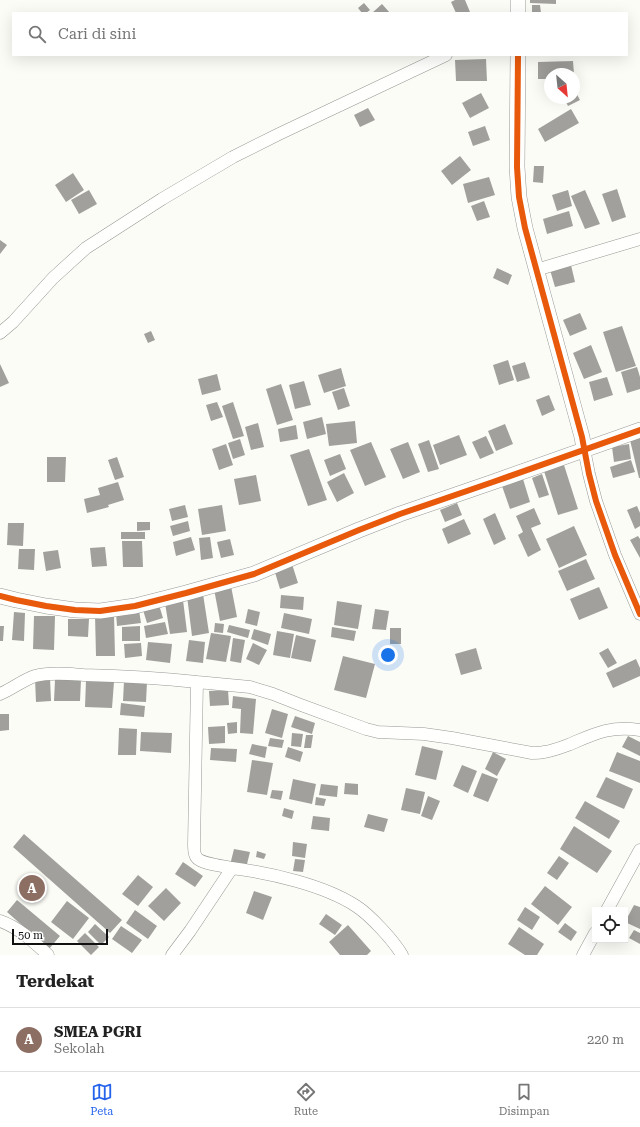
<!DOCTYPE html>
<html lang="id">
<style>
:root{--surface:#fff;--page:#f2f2f2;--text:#222;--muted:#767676;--line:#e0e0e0;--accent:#2563eb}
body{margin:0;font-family:"Roboto Serif",serif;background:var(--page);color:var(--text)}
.controls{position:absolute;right:12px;bottom:12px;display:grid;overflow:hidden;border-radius:0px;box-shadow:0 4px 16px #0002}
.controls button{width:36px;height:36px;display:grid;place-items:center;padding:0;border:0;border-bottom:1px solid var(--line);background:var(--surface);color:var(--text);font:20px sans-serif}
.compass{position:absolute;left:544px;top:68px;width:36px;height:36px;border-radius:50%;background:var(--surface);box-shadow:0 4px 16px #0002;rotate:153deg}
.scale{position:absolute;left:12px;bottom:10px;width:96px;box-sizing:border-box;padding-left:4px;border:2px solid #111;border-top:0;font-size:11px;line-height:14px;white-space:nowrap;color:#111;-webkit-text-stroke:3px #fff;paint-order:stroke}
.you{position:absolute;left:388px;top:655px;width:14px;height:14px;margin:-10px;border:3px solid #fff;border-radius:50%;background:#1a73e8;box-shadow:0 0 0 6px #1a73e833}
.badge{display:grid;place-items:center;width:26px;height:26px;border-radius:50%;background:var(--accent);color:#fff;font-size:13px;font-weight:700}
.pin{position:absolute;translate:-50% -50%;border:2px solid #fff;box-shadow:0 1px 4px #0006}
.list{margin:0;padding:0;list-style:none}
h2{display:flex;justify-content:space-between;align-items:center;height:52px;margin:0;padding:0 16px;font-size:17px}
h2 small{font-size:13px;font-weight:400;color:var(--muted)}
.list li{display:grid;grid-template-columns:26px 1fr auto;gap:12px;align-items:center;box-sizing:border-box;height:64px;padding:0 16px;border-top:1px solid var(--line)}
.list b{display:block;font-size:15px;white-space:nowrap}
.list p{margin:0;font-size:13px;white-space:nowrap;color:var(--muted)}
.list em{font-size:13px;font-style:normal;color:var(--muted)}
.icon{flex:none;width:22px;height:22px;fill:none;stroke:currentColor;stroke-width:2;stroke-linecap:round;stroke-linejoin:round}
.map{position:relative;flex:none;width:640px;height:955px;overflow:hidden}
.search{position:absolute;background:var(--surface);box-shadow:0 4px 16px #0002;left:12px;right:12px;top:12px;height:44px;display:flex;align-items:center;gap:10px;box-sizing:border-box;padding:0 14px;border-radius:0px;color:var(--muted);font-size:15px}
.sheet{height:116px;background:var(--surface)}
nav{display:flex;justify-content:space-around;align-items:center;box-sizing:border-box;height:56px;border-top:1px solid var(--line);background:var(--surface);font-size:11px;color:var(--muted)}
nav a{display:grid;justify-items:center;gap:2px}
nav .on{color:var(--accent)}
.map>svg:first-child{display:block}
.building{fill:#a1a09c}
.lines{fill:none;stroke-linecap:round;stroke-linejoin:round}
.minor-casing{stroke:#979795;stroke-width:13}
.tertiary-casing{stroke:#979795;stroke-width:16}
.minor{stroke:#fffffe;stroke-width:12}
.tertiary{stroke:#fffffe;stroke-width:15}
.cycleway-casing{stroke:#fff;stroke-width:8}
.cycleway{stroke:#e8590c;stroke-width:6}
</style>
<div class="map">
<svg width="640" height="955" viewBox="0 0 640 955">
<rect width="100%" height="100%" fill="#fcfcf7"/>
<path class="building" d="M455 0H465L470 12 468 13H456L451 2Z
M530 0H556V4L530 3Z
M364 3 370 10 366 13H362L358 8Z
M382 4 390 13H372Z
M532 5H540L541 13H532Z
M486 59 487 81H456L455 60Z
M573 61 574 74H550V79H538V62Z
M574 89 580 100 568 106 564 98H574Z
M481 93 489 108 470 118 462 103Z
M368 108 375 120 360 127 354 115Z
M571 109 579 123 545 142 538 129Z
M485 126 490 140 473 146 468 132Z
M460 156 471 170 452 185 441 171Z
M534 166H544L543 183 533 182Z
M73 173 84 190 66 202 55 185Z
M489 177 495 195 468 203 463 184Z
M617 189 626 217 612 222 602 194Z
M89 190 97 204 79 214 71 200Z
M568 190 572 206 557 211 552 195Z
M585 190 600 224 585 229 571 196Z
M484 201 490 217 477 221 471 206Z
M569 211 573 226 547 234 543 219Z
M0 240 7 245 0 254Z
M571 265 575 282 555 287 550 270Z
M497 268 512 275 508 285 493 278Z
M580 313 587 329 570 336 563 320Z
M622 326 636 366 616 372 603 332Z
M151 331 155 340 148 343 144 334Z
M591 345 602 372 584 379 573 353Z
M508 360 514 380 499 385 493 365Z
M525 362 530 378 517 382 512 366Z
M0 364 9 383 0 387Z
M637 367 640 377V389L627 393 621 372Z
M341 368 346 386 324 393 318 375Z
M217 374 221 390 202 395 198 379Z
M607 377 613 395 594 401 589 382Z
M304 381 311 405 295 409 289 385Z
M281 384 293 420 277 425 266 389Z
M344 388 350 406 338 410 332 392Z
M549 395 555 410 542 416 536 400Z
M217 402 223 417 211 421 206 405Z
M233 402 244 436 233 439 222 406Z
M322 417 326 434 307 439 303 422Z
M355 421 357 443 329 446 326 424Z
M258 423 264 447 251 450 245 427Z
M505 424 513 444 496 451 488 431Z
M296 425 298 439 280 442 278 429Z
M459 435 467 455 440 465 433 445Z
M486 436 494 453 480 459 472 442Z
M640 437V478H639L630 440Z
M240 439 245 455 233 459 228 443Z
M429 440 439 469 428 472 418 444Z
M371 442 386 477 365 486 350 450Z
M408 442 420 472 403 479 390 449Z
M226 444 233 465 219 470 212 449Z
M629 444 631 459 614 462 612 447Z
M309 449 327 500 308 506 290 455Z
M340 454 346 469 330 476 324 460Z
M47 457H66L65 482H47Z
M117 457 124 477 115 480 108 460Z
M631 460 635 472 613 478 610 467Z
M564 465 578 509 558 515 544 471Z
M344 473 354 493 337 502 327 482Z
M542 474 549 495 539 498 532 478Z
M256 475 261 501 239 505 234 479Z
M523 479 530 502 510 509 502 486Z
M118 482 124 500 108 505 109 507 87 513 84 499 100 495 98 488Z
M457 503 462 515 445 522 440 510Z
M185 505 188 517 172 521 169 509Z
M222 505 226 531 202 535 198 509Z
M637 506 640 513V526L635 529 627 510Z
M534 508 541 524 531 528 541 550 528 557 518 535 523 532 516 516Z
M495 513 506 539 494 545 483 519Z
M464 519 471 534 448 544 442 529Z
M188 521 190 531 173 536 170 526Z
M137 522H150V530L137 531Z
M8 523H24L23 546 7 545Z
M574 526 587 555 559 568 546 539Z
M121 532H145V539H121Z
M638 536 640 539V558L630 540Z
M191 537 195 550 176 556 173 542Z
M210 537 213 558 201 560 199 538Z
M230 539 234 555 221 558 217 542Z
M122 541H142L143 567H123Z
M105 547 107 566 92 567 90 548Z
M19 549H35L34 570 18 569Z
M58 550 61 568 46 571 43 552Z
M586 559 595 579 567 591 558 571Z
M292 564 298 583 280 589 274 569Z
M231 586 237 617 220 621 214 589Z
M599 587 608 608 579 620 570 599Z
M203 594 209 633 192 636 187 596Z
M281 595 304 597 303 610 280 608Z
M183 600 187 632 170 634 165 603Z
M337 601 362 605 358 629 334 625Z
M159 605 163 618 147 623 143 610Z
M248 609 260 612 257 626 245 623Z
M375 609 389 611 386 630 372 629Z
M139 610 141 623 117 626 116 613Z
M14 612 25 613 24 641 12 640Z
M284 613 312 619 309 634 281 628Z
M95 615H114L115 656H96Z
M34 616H55L54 650 33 649Z
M68 619H89L88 637 68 636Z
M165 622 168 634 146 638 144 626Z
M215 623 224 624 223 633 214 632Z
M229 625 250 630 248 638 227 632Z
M0 626H4L3 641H0Z
M140 626V641H122V627Z
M332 627 356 631 354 641 331 637Z
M390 628H401V644H390Z
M254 629 271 634 268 645 251 639Z
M277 631 294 634 290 658 273 655Z
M211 633 231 636 226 662 206 659Z
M296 635 316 640 311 662 291 658Z
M233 638 245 640 241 663 230 661Z
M189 640 205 642 203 663 186 661Z
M148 642 172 644 170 663 146 660Z
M141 643 142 656 125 658 124 644Z
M253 643 267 650 259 665 246 659Z
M476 648 482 669 461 675 455 654Z
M608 648 617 663 608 668 599 653Z
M343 656 375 664 366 698 334 690Z
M636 659 640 668V676L613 688 606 673Z
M50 678 51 701 36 702 35 679Z
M55 680H81L80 701H54Z
M86 680 114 682 112 708 85 707Z
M124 681 147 682 146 702 123 701Z
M228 690 229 705 210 706 209 691Z
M233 696 256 699 253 734 240 733 241 709 232 708Z
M121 703 145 706 144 717 120 715Z
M272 709 288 714 282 738 265 733Z
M0 714H9V730L0 731Z
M295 716 315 723 312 734 291 727Z
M237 722V733L228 734 227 723Z
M225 726V743L209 744 208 727Z
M119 728 137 729 136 755H118Z
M141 732 172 733 171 753 140 751Z
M292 733 303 734 301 747 291 746Z
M306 735H313L311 748H304Z
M628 736 640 742V756L622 747Z
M270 738 284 740 282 748 268 746Z
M252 744 267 747 265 758 249 754Z
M422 746 443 751 436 780 415 775Z
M288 747 303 752 300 762 285 757Z
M211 748 237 749 236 762 210 760Z
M493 752 506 759 497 776 485 769Z
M617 752 640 761V783L609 771Z
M252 760 273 763 267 795 247 792Z
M462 765 477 771 468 793 453 786Z
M482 773 498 779 488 802 473 796Z
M606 777 633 789 624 809 596 797Z
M293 779 316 784 312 804 289 799Z
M345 783 358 784V795L344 794Z
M321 784 338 786 337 797 319 795Z
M406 788 425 792 420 814 401 810Z
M272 790 283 791 281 800 270 798Z
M428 796 440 801 432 820 421 816Z
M316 797 326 799 324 806 315 805Z
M585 801 620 821 609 839 575 818Z
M284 808 294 811 292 819 282 816Z
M368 814 388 819 384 832 364 827Z
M313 816 330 818 329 831 311 829Z
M574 826 612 851 597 873 560 849Z
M24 834 122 920 110 933 13 847Z
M293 842 307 844 305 858 292 856Z
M234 849 250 852 246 868 230 865Z
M257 851 266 854 264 859 256 857Z
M559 856 569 863 557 880 547 873Z
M295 859 305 860 303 872 293 871Z
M183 862 203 876 195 887 175 874Z
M138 875 153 887 138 906 122 894Z
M545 886 572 907 558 925 531 904Z
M166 888 181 903 164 921 148 906Z
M254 891 272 897 263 920 246 913Z
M17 900 60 936 49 949 7 912Z
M67 901 89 918 73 939 51 922Z
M634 905 640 907V929L625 922Z
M525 907 540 917 532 930 517 920Z
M135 910 157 926 148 939 126 923Z
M326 914 342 925 335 935 319 924Z
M565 923 577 932 571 941 558 932Z
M95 924 109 937 101 945 88 932Z
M348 925 371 951 367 955H340L329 942Z
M121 926 142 940 132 953 112 939Z
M519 927 544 944 537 955H525L508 944Z
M634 930 640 933V944L629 938Z
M85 933 99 947 91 955 77 941Z"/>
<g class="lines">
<defs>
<path id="minor" d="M536 270 640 239
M0 333 13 322 53 278 86 248 162 199 233 157 279 134 446 55
M584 449 589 474 596 501 615 555 640 614
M197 682 250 687 273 694 301 705 366 729 378 732 424 734 452 738 532 753C536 753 540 753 544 752 552 751 560 748 568 745 594 734 611 725 640 730
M0 694C12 689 23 680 35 676 50 672 69 674 84 675 122 676 159 678 197 682L194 845C194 849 194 855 197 858 202 864 224 866 232 868
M607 910 640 850
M0 921C18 927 34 942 48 955
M172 955 190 931 232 868C270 873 324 885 356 906 370 915 394 941 402 955
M583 955 595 933"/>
<path id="tertiary" d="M518 0V13
M518 55 517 167 519 197 525 228 582 437 584 449
M0 596 16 600 46 606 75 610 100 611 135 606 186 593 254 574 359 530 400 514 493 482 640 430"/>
</defs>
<use href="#minor" class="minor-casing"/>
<use href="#tertiary" class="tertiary-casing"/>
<use href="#minor" class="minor"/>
<use href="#tertiary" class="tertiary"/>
<defs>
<path id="cycleway" d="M518 55 517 167 519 197 525 228 582 437 589 474 596 501 615 555 640 614
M0 596 16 600 46 606 75 610 100 611 135 606 186 593 254 574 359 530 400 514 493 482 640 430"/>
</defs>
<use href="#cycleway" class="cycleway-casing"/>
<use href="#cycleway" class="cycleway"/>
</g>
</svg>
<div class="controls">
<button><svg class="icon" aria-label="locate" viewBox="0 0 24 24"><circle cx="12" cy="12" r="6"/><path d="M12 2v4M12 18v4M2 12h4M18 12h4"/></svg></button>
</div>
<svg class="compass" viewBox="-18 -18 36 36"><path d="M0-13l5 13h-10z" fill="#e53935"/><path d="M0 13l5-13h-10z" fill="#767676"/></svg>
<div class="scale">50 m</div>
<div class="you"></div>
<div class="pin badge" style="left:32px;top:888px;background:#8d6e63">A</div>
<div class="search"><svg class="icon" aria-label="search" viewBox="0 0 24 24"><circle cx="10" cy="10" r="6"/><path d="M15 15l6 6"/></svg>Cari di sini</div>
</div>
<section class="sheet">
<h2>Terdekat<small></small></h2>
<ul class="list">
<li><span class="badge" style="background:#8d6e63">A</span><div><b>SMEA PGRI</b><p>Sekolah</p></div><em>220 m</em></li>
</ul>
</section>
<nav>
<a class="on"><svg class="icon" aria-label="map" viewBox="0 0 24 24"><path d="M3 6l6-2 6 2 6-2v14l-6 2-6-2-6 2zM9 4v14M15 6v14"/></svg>Peta</a>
<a><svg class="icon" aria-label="directions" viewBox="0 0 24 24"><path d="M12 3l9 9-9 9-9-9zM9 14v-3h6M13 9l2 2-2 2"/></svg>Rute</a>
<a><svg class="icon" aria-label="saved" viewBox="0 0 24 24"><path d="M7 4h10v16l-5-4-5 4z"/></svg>Disimpan</a>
</nav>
